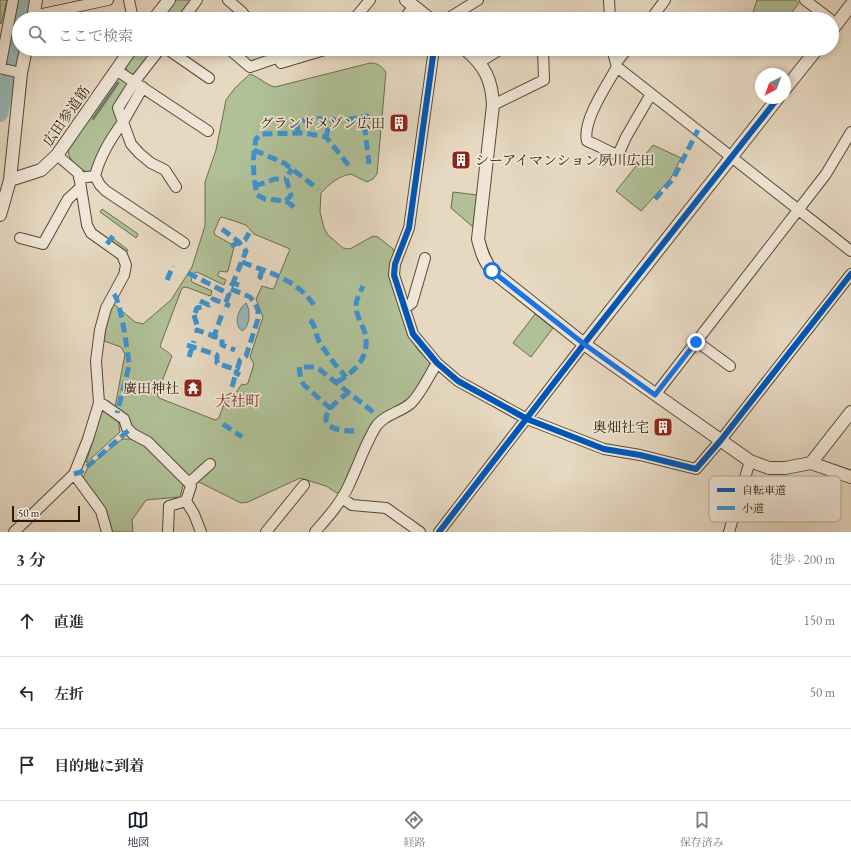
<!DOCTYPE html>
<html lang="ja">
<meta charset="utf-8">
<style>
:root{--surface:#fff;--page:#f2f2f3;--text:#2b2b33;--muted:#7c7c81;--line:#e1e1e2;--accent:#111827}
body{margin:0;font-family:"EB Garamond","Noto Serif JP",serif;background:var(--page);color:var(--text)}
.compass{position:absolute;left:755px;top:68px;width:36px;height:36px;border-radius:50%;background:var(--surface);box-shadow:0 2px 6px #0003;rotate:221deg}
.scale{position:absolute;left:12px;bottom:10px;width:68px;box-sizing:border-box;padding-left:4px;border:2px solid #291902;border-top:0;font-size:11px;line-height:14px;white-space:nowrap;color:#291902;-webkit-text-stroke:3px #efe6d7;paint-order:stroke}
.stop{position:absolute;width:12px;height:12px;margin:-9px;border:3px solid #1a73e8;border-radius:50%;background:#fff}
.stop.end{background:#1a73e8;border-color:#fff;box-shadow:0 1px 4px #0008}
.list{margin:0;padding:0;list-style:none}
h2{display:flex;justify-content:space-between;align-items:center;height:52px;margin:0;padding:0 16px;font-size:17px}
h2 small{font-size:13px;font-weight:400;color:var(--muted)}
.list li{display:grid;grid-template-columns:26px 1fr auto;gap:12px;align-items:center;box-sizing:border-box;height:72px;padding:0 16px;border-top:1px solid var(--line)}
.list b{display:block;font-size:15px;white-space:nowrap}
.list em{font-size:13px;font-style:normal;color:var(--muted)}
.icon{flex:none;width:22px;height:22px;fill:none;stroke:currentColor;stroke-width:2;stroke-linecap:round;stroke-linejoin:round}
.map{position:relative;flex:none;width:851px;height:532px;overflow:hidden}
.search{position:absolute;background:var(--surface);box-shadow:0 2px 6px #0003;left:12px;right:12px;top:12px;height:44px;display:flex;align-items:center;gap:10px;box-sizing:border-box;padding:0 14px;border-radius:22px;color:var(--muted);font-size:15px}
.sheet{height:268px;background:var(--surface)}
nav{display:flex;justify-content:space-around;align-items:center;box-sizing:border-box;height:56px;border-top:1px solid var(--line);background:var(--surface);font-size:11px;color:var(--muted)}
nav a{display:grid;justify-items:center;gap:2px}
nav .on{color:var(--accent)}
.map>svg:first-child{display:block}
.green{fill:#b0c097;stroke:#6c6c4c;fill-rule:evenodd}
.water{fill:#97b9b9;stroke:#6b7970}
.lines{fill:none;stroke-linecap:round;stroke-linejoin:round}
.stream{stroke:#6b7970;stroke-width:2.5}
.river{stroke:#97b9b9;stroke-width:16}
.minor-casing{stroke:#584932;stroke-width:12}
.tertiary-casing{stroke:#584932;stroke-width:14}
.minor{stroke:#efe6d7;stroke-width:10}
.tertiary{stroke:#efe6d7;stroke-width:12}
.quiet{stroke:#3c93d1;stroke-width:5;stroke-dasharray:10 5;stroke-linecap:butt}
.cycleway-casing{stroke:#efe6d7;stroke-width:8}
.cycleway{stroke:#0057b8;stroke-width:6}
.route{stroke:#1a73e8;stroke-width:5}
.labels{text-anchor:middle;stroke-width:3.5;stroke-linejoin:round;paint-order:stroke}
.street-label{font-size:14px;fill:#291902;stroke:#efe6d7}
.poi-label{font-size:14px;fill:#291902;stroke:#efe6d7;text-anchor:end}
.neighbourhood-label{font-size:15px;fill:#7a1f14;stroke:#efe6d7}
.key{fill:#efe6d7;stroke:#b4a897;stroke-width:1}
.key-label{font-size:11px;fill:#291902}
</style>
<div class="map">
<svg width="851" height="532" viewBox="0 0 851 532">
<rect width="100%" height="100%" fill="#e6d8c1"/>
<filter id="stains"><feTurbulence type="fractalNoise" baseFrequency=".005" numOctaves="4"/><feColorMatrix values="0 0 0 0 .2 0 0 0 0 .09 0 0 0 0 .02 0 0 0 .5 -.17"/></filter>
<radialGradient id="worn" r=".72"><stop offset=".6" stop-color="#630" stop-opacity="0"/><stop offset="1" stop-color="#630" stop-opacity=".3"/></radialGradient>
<path class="green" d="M0 0H7L1 24 0 23Z
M176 0H193L179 19H161Z
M757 0H795L799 3 787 19H761L753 12Z
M137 49H156L135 75C130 74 126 70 125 65Z
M370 63C378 63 381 66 386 72L377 174 373 179 367 182 351 174C339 176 329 184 321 193L320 212 324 228 328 235 343 248 350 249 373 236 378 237 393 249 394 253 389 274 407 333 418 350 430 363V366L409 401 381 416 344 487 339 493H337L326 486 300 478 248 502 241 503 189 477 135 433 115 407 125 354 121 347 104 341 108 312 112 305H115L135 322 143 324 171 300 192 267 205 226V182L216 150 226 100 235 88 250 74C259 77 266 85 275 87ZM222 217 246 225 254 234 290 249 274 288 272 289 262 286 256 299 263 317 250 357 254 364 248 383 245 385 242 384 235 394 231 393 227 395 219 418 215 420 159 398 157 394 172 356C168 351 163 350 160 346L182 288 186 287 210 296 211 295 212 291 192 282 191 280 194 273 197 272 224 285 226 280 218 276V274L220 271 226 272 228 271 234 247 233 245 215 235 214 232 220 218Z
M116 77H119L137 89 95 168 89 173C80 169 69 162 68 151Z
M653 145 681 158 671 178 641 211 616 191Z
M453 192 477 195 473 227 451 208Z
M102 209 138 234 136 238 100 212Z
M114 239 128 250 126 253 111 242Z
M535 314 553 328 531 357 513 343Z
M102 410 118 419 120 432 86 463Z
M122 439H132L149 449 184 482 180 497 146 500 132 520 133 532H108L82 480 88 467Z"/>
<path class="water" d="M246 303C251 310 250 327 242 331 233 324 238 309 246 303Z"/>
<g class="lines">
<path class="stream" d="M93 119 118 83"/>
<path class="river" d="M21 19 24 0
M0 114 19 31"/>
<defs>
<path id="minor" d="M129 0 133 19
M228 0 242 12 247 19
M609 0 610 19
M805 0 830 19
M33 16 108 0
M183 19 197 0
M354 19 370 0
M404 19 414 6
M447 19 478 0
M651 19 665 0
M167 49 209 78
M229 49 250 67 276 58 266 49
M434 49 409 228 395 264 394 275 413 334 437 363 458 381 527 419 604 449 640 455 696 469 721 440 851 274
M612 49 617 67 851 251
M278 57 302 49
M480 62 501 49
M281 63 328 49
M616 63 627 49
M617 67C607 85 582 121 587 141 598 145 607 151 618 155L626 137 651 94
M0 68 13 0
M0 68 21 73
M116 70 208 131
M143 87 123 122 131 144 139 153 151 163 165 170 176 187
M493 105 544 80 543 49
M95 176C100 156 111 138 123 122L118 108 135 81 160 49
M79 178 95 176 100 185 106 191 184 243
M20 238 43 244 68 199 80 188
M405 308 412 303 425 258
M696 341 730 366
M655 395 826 174 851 132
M99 403 104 405 124 419 127 428 133 434 148 442 189 483 191 486 186 501 194 514 201 532
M74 474 101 511 107 532
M189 483 210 464
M342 498 352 505 386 508 420 532
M14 532 74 474 88 439 99 403 96 361 100 330 106 308 124 275 126 265 122 255 91 233 87 225 79 175 78 173 57 155
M168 532 169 506 186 501
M266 532 304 485
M315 532C327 518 340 504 348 487 357 468 364 447 375 428 383 415 399 413 410 404 419 397 430 374 437 363
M439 532 584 344
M729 532 750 461"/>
<path id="tertiary" d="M406 0 430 19
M33 19 36 0
M154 19 169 0
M832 30 851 5
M465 49C485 66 492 80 493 105L478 239C481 251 484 261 492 271L584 344 750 461 769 468H785L811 463 851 477
M785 89 817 49
M10 180 41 170 57 155 131 49
M0 215 10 180 21 73 26 49
M584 344 778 98
M811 463 851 412"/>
</defs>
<use href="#minor" class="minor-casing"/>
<use href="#tertiary" class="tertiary-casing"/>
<use href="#minor" class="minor"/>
<use href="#tertiary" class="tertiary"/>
<path class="quiet" d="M298 133 297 124C310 114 327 121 341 120 350 120 359 117 367 116L365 130 369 164
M326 137 328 129 333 120
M254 150 284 163 318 189
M255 186 275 179H286
M655 199 673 179 698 130
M286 201 291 195 286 178 292 169
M294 207 286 201 265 199 257 195C253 176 252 158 256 139L261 134 304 133 326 137 350 167
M222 229 239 242 246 251 233 283
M107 244 116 232
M231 246 245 240 249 233
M242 262C270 273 296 279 314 305
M262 270 260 277 267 281
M188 273 229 294 224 307
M167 280 173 266
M231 286 233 283 242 286
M231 289 250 297 255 303 258 310V319L246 356 240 360 237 370
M114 294C121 303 127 349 129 363L128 370 117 413
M200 301 209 305 213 299 230 306
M195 313 197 308 202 307 204 303
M194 315 197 325V330
M310 320C316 325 315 334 319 341 326 353 336 366 346 377
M197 333V330L222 339V345L235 350
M213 339 222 314
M187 345 217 355V363L237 370 236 373 240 375
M189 357 194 341
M337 382C357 371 372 354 364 330 361 322 356 315 356 306 356 299 360 293 363 286
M232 387 236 373
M349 392C342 397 329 407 327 414 321 430 345 431 354 431
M331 409 304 385 301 380 299 367H314L319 369 373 412
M223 424 242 437
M74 474 81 472 129 430"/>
<defs>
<path id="cycleway" d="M434 49 409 228 395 264 394 275 413 334 437 363 458 381 527 419 604 449 640 455 696 469 721 440 851 274
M439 532 584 344 778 98"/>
</defs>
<use href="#cycleway" class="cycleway-casing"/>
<use href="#cycleway" class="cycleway"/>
</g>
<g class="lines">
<path class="route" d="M492 271 584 344 655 395 696 342"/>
</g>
<defs>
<symbol id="building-square" viewBox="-11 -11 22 22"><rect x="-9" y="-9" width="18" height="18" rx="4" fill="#8f2418" stroke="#efe6d7"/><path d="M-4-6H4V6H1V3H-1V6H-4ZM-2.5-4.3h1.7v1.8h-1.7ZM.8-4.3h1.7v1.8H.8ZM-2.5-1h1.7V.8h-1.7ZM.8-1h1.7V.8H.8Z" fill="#fff"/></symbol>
<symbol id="temple-square" viewBox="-11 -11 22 22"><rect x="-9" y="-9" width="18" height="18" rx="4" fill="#8f2418" stroke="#efe6d7"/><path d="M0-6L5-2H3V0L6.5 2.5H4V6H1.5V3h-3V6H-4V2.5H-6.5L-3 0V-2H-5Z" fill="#fff"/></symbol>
</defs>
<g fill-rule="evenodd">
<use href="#building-square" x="388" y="112" width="22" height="22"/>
<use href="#building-square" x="450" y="149" width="22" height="22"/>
<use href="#temple-square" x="182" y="377" width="22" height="22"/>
<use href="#building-square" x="652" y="416" width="22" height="22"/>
</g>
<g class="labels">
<g class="street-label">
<text transform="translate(66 116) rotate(-55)" y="5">広田参道筋</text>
</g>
<g class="poi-label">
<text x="385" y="128">グランドメゾン広田</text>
<text x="475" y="165" text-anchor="start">シーアイマンション夙川広田</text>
<text x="179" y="393">廣田神社</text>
<text x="649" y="432">奥畑社宅</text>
</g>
<g class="neighbourhood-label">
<text x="238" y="406">大社町</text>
</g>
</g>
<rect x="709" y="476" width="132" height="46" rx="6" class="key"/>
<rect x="717" y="488" width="18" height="4" fill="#0057b8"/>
<rect x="717" y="506" width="18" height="4" fill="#3c93d1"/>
<g class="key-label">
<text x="742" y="494">自転車道</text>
<text x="742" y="512">小道</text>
</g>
<rect width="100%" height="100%" filter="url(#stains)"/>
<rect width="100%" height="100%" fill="url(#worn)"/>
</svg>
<svg class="compass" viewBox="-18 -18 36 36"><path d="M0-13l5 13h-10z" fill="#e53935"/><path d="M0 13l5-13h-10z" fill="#7c7c81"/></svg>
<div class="scale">50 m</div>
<div class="stop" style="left:492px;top:271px"></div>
<div class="stop end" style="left:696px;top:342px"></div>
<div class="search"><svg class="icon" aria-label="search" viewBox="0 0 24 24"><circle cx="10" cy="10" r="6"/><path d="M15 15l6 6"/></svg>ここで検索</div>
</div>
<section class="sheet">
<h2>3 分<small>徒歩 · 200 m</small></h2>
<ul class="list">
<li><svg class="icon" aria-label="ahead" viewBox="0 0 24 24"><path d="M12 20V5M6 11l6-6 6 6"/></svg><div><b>直進</b></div><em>150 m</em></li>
<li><svg class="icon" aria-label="left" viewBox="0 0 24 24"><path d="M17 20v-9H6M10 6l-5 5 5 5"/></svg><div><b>左折</b></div><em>50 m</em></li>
<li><svg class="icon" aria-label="arrive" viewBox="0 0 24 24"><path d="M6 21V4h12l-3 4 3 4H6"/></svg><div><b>目的地に到着</b></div></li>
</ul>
</section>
<nav>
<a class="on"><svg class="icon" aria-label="map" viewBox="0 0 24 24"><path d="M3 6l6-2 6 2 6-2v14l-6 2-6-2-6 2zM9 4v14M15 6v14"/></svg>地図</a>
<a><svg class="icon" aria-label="directions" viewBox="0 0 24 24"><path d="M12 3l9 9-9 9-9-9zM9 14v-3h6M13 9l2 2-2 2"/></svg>経路</a>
<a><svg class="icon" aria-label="saved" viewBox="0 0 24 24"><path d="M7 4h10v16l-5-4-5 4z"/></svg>保存済み</a>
</nav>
